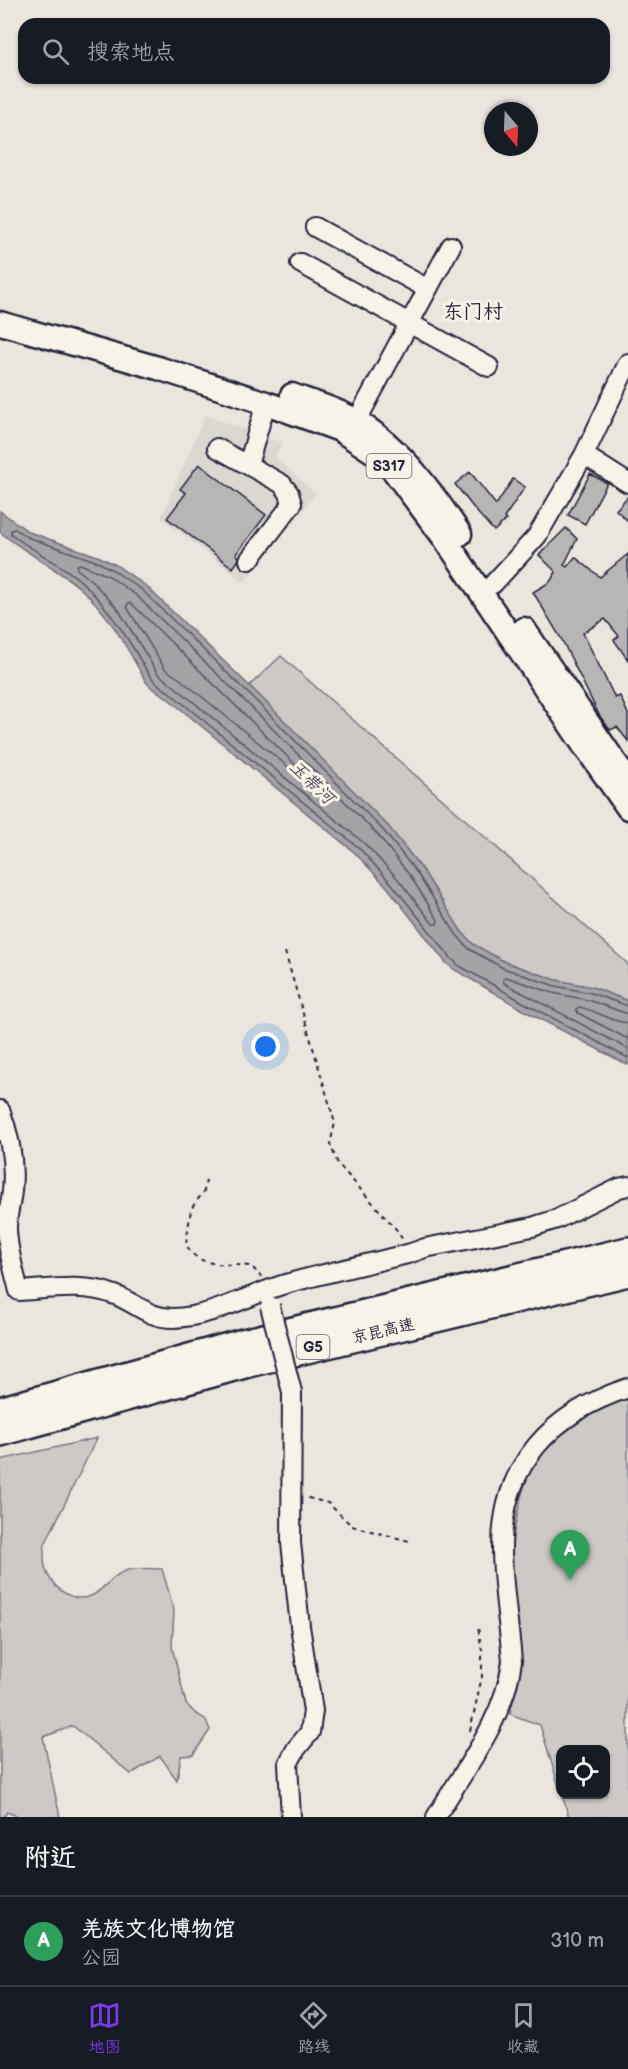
<!DOCTYPE html>
<html lang="zh">
<meta charset="utf-8">
<style>
:root{--surface:#171b24;--page:#242831;--text:#f1f3f6;--muted:#9ea1a6;--line:#363941;--accent:#7c3aed}
body{margin:0;font-family:"Balsamiq Sans","LXGW WenKai TC",sans-serif;background:var(--page);color:var(--text)}
.controls{position:absolute;right:18px;bottom:18px;display:grid;overflow:hidden;border-radius:12px;box-shadow:0 2px 4px #0004}
.controls button{width:54px;height:54px;display:grid;place-items:center;padding:0;border:0;border-bottom:2px solid var(--line);background:var(--surface);color:var(--text);font:30px sans-serif}
.compass{position:absolute;left:484px;top:102px;width:54px;height:54px;border-radius:50%;background:var(--surface);box-shadow:0 2px 4px #0004;rotate:161deg}
.you{position:absolute;left:266px;top:1047px;width:21px;height:21px;margin:-15px;border:4px solid #fff;border-radius:50%;background:#1a73e8;box-shadow:0 0 0 9px #1a73e833}
.badge{display:grid;place-items:center;width:39px;height:39px;border-radius:50%;background:var(--accent);color:#fff;font-size:20px;font-weight:700}
.pin{position:absolute;translate:-50% -50px;filter:drop-shadow(0 2px 3px #0008)}
.pin::after{content:'';position:absolute;top:32px;width:21px;height:18px;background:inherit;clip-path:polygon(0 0,100% 0,50% 100%)}
.list{margin:0;padding:0;list-style:none}
h2{display:flex;justify-content:space-between;align-items:center;height:78px;margin:0;padding:0 24px;font-size:26px}
h2 small{font-size:20px;font-weight:400;color:var(--muted)}
.list li{display:grid;grid-template-columns:39px 1fr auto;gap:18px;align-items:center;box-sizing:border-box;height:90px;padding:0 24px;border-top:2px solid var(--line)}
.list b{display:block;font-size:22px;white-space:nowrap}
.list p{margin:0;font-size:20px;white-space:nowrap;color:var(--muted)}
.list em{font-size:20px;font-style:normal;color:var(--muted)}
.icon{flex:none;width:33px;height:33px;fill:none;stroke:currentColor;stroke-width:2;stroke-linecap:round;stroke-linejoin:round}
.map{position:relative;flex:none;width:628px;height:1817px;overflow:hidden}
.search{position:absolute;background:var(--surface);box-shadow:0 2px 4px #0004;left:18px;right:18px;top:18px;height:66px;display:flex;align-items:center;gap:15px;box-sizing:border-box;padding:0 21px;border-radius:18px;color:var(--muted);font-size:22px}
.sheet{height:168px;background:var(--surface)}
nav{display:flex;justify-content:space-around;align-items:center;box-sizing:border-box;height:84px;border-top:2px solid var(--line);background:var(--surface);font-size:16px;color:var(--muted)}
nav a{display:grid;justify-items:center;gap:3px}
nav .on{color:var(--accent)}
.map>svg:first-child{display:block}
.built{fill:#dbd8d2}
.green{fill:#cdc9c6;stroke:#787680;stroke-width:1.5}
.water{fill:#a6a3a6;stroke:#716f7b;stroke-width:1.5}
.lines{fill:none;stroke-linecap:round;stroke-linejoin:round}
.shore{stroke:#575666;stroke-width:1.5}
.building{fill:#b8b6b5;stroke:#22223b;stroke-width:1.5}
.minor-casing{stroke:#22223b;stroke-width:22}
.major-casing{stroke:#22223b;stroke-width:27}
.highway-casing{stroke:#22223b;stroke-width:32}
.path{stroke:#22223b;stroke-width:2;stroke-dasharray:4.5 4.5;stroke-linecap:butt}
.minor{stroke:#f7f3e8;stroke-width:18}
.major{stroke:#f7f3e8;stroke-width:22}
.highway{stroke:#f7f3e8;stroke-width:27}
.minor-bridge-casing{stroke:#22223b;stroke-width:22;stroke-linecap:butt}
.minor-bridge{stroke:#f7f3e8;stroke-width:18}
.labels{text-anchor:middle;stroke-width:6;stroke-linejoin:round;paint-order:stroke}
.shield{fill:#f7f3e8;stroke:#62616f;stroke-width:1.5}
.shield-label{font-size:15px;font-weight:bold;fill:#22223b}
.street-label{font-size:16px;fill:#22223b;stroke:#f7f3e8}
.water-label{font-size:18px;font-style:italic;fill:#504f60;stroke:#f7f3e8}
.quarter-label{font-size:20px;fill:#22223b;stroke:#f7f3e8}
</style>
<div class="map">
<svg width="628" height="1817" viewBox="0 0 628 1817">
<rect width="100%" height="100%" fill="#eae6de"/>
<filter id="ink" filterUnits="userSpaceOnUse"><feTurbulence type="fractalNoise" baseFrequency=".0167" numOctaves="2"/><feDisplacementMap in="SourceGraphic" scale="12" xChannelSelector="R" yChannelSelector="G"/><feConvolveMatrix kernelMatrix="1 2 1 2 8 2 1 2 1" color-interpolation-filters="sRGB"/></filter>
<g filter="url(#ink)">
<path class="built" d="M205 415 283 443 275 457 316 494 244 582 161 518Z"/>
<path class="green" d="M281 656 628 964V1001L592 987 556 980 505 962 473 944 461 931 422 869 388 826 249 686Z
M628 1397V1817H569L562 1795 606 1794V1750H560V1790L540 1725 510 1714 521 1663 515 1614 511 1546 521 1497 530 1469 550 1443 583 1418Z
M97 1438 45 1544C44 1552 43 1559 45 1567 50 1586 71 1604 91 1596 103 1591 112 1575 125 1571 135 1567 151 1569 162 1569L174 1610 172 1647 186 1704 195 1713 205 1719 210 1730 193 1755 181 1756 177 1780 160 1756 131 1774 73 1726 43 1737 60 1817H20L7 1812 4 1817H0V1460Z"/>
<path class="water" d="M0 511 29 532 100 557 116 565 146 586 261 697 388 826 422 869 461 931 473 944 505 962 556 980 592 987 628 1001V1065L525 1011 455 970 446 963 388 888 355 853 165 696 153 689 146 682C128 649 109 613 80 588 55 567 25 553 0 532Z"/>
<g class="lines">
<path class="shore" d="M80 564 109 576 137 596 251 707 378 835 411 877 438 920 437 924H433L398 879 364 843 174 686 158 674 118 609 92 581 77 569V565Z
M128 603H131L301 770V774H297L180 679 165 669 127 607Z
M628 1006 591 993 555 986 503 968 469 949 456 934 417 873 383 830 256 701 142 590 113 570 98 562 27 537 15 529 11 530V534C35 553 65 565 87 587 105 605 119 625 132 646 145 666 147 679 169 692L359 848 392 884 451 958 458 965 528 1005 628 1058
M628 1014 588 1000 553 993 506 977 503 979 504 983 628 1049
M628 1023C611 1022 596 1010 579 1007L576 1009 578 1013 628 1039"/>
</g>
<path class="building" d="M199 464 266 515 236 554 239 557 238 561 233 568 167 518 186 493 180 489Z
M470 472 496 505 513 479 525 487 504 518 506 520 494 531 476 511 455 484Z
M590 474 607 483 585 524 568 515Z
M628 496V521L616 510Z
M566 528 577 539 564 565 567 567 575 557 600 577 628 554V660L614 640 619 636 605 619 583 633 615 698 620 696 628 714V741L617 727 610 730 599 715 562 640 533 592 550 582 556 572 539 555Z"/>
<g class="lines">
<defs>
<path id="minor" d="M315 227 428 289
M300 263 489 367
M356 422 451 246
M217 448 282 484 289 493 292 504 249 560
M584 455 628 483
M248 465 266 403
M493 584 537 536 584 455 628 363
M0 1110C10 1136 15 1163 12 1191 11 1203 7 1215 7 1227 7 1249 14 1270 19 1291 50 1289 85 1283 115 1295 136 1303 148 1318 173 1318 211 1317 247 1296 282 1285 325 1273 368 1264 411 1253L425 1248 532 1227 557 1219 619 1188 628 1186
M291 1817 288 1764 296 1749 310 1732 313 1711 300 1626 291 1543 292 1392
M436 1817C465 1768 505 1719 512 1661 509 1623 502 1585 502 1547 502 1464 552 1413 628 1388"/>
<path id="major" d="M0 323 158 368 266 403 340 430 375 453 393 470 445 539 583 744 628 808
M292 395C310 402 330 407 347 416 397 442 430 489 460 534
M524 629 628 781"/>
<path id="highway" d="M0 1411 243 1343 628 1251
M0 1432 248 1363 628 1272"/>
</defs>
<use href="#minor" class="minor-casing"/>
<use href="#major" class="major-casing"/>
<use href="#highway" class="highway-casing"/>
<path class="path" d="M285 952 335 1123 330 1144 338 1164 396 1229 403 1240
M206 1180 204 1191 191 1209 186 1244C197 1269 226 1263 249 1266L254 1269 261 1277
M308 1498 328 1503 352 1526 413 1542
M470 1731 482 1676V1651L478 1627"/>
<use href="#minor" class="minor"/>
<use href="#major" class="major"/>
<use href="#highway" class="highway"/>
<defs>
<path id="minor-bridge" d="M270 1306 292 1392"/>
</defs>
<use href="#minor-bridge" class="minor-bridge-casing"/>
<use href="#minor-bridge" class="minor-bridge"/>
</g>
</g>
<g class="labels">
<g class="shield">
<rect x="366.5" y="454" width="45" height="24" rx="4.5"/>
<rect x="296.5" y="1335" width="33" height="24" rx="4.5"/>
</g>
<g class="shield-label">
<text x="389" y="471">S317</text>
<text x="313" y="1352">G5</text>
</g>
<g class="street-label">
<text transform="translate(383 1330) rotate(-13)" y="6">京昆高速</text>
</g>
<g class="water-label">
<text transform="translate(312 782) rotate(44)" y="6">玉带河</text>
</g>
<g class="quarter-label">
<text x="473" y="318">东门村</text>
</g>
</g>
</svg>
<div class="controls">
<button><svg class="icon" aria-label="locate" viewBox="0 0 24 24"><circle cx="12" cy="12" r="6"/><path d="M12 2v4M12 18v4M2 12h4M18 12h4"/></svg></button>
</div>
<svg class="compass" viewBox="-18 -18 36 36"><path d="M0-13l5 13h-10z" fill="#e53935"/><path d="M0 13l5-13h-10z" fill="#9ea1a6"/></svg>
<div class="you"></div>
<div class="pin badge" style="left:570px;top:1580px;background:#2e9e5b">A</div>
<div class="search"><svg class="icon" aria-label="search" viewBox="0 0 24 24"><circle cx="10" cy="10" r="6"/><path d="M15 15l6 6"/></svg>搜索地点</div>
</div>
<section class="sheet">
<h2>附近<small></small></h2>
<ul class="list">
<li><span class="badge" style="background:#2e9e5b">A</span><div><b>羌族文化博物馆</b><p>公园</p></div><em>310 m</em></li>
</ul>
</section>
<nav>
<a class="on"><svg class="icon" aria-label="map" viewBox="0 0 24 24"><path d="M3 6l6-2 6 2 6-2v14l-6 2-6-2-6 2zM9 4v14M15 6v14"/></svg>地图</a>
<a><svg class="icon" aria-label="directions" viewBox="0 0 24 24"><path d="M12 3l9 9-9 9-9-9zM9 14v-3h6M13 9l2 2-2 2"/></svg>路线</a>
<a><svg class="icon" aria-label="saved" viewBox="0 0 24 24"><path d="M7 4h10v16l-5-4-5 4z"/></svg>收藏</a>
</nav>
